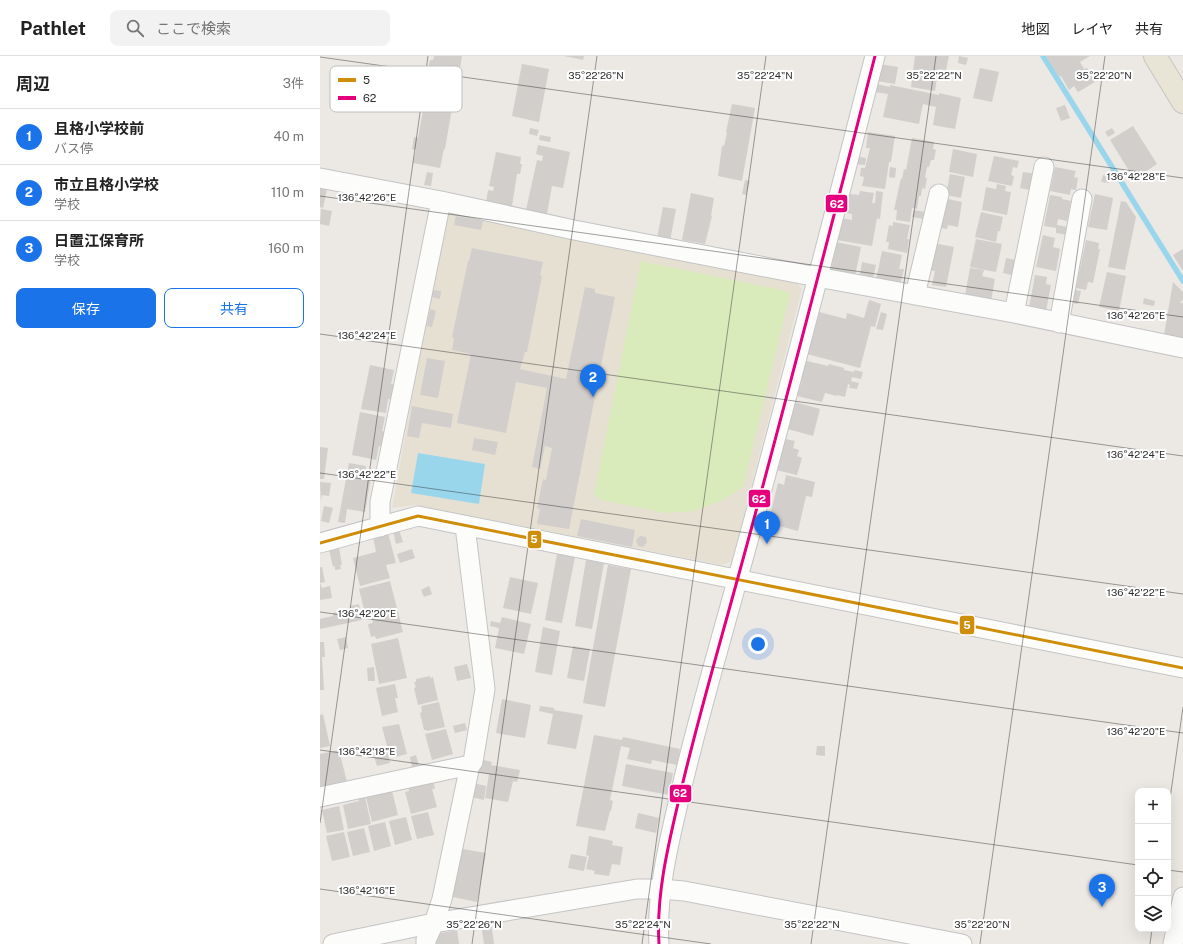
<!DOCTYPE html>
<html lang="ja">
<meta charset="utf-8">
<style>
:root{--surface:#fff;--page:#f2f2f2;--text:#222;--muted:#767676;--line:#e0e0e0;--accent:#1a73e8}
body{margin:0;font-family:"Public Sans","Noto Sans JP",sans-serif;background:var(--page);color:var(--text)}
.controls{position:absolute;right:12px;bottom:12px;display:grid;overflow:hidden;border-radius:8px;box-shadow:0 4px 16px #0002}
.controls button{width:36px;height:36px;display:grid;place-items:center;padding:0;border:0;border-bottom:1px solid var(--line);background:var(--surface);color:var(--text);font:20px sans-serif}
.you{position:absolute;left:438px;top:588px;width:14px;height:14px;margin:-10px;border:3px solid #fff;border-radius:50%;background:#1a73e8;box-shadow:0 0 0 6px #1a73e833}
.badge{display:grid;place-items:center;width:26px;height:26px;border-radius:50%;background:var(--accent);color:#fff;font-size:13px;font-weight:700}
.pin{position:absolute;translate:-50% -33px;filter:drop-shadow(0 1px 2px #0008)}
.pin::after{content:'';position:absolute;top:21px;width:14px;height:12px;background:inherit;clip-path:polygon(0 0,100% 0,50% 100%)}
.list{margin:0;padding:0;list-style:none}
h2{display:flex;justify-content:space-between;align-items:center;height:52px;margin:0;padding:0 16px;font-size:17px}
h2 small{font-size:13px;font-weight:400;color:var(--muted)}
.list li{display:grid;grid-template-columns:26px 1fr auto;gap:12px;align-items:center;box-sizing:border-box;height:56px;padding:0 16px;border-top:1px solid var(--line)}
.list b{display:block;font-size:15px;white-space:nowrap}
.list p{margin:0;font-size:13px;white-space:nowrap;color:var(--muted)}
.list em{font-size:13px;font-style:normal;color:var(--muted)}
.actions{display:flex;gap:8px;padding:12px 16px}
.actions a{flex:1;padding:9px 0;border:1px solid var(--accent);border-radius:8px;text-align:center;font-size:14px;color:var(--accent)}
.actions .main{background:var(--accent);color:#fff}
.icon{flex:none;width:22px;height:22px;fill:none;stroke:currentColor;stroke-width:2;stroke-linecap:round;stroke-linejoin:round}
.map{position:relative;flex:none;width:863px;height:888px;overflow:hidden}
header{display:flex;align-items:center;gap:24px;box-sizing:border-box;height:56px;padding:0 20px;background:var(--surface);border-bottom:1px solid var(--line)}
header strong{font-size:19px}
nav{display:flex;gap:22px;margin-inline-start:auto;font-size:14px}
.search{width:280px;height:36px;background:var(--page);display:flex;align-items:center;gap:10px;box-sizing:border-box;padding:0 14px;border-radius:8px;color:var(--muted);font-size:15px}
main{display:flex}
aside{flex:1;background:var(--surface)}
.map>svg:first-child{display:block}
.education{fill:#e6e0d3}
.pitch{fill:#d9eabb}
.water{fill:#99d6ec}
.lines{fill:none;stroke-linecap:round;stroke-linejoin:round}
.stream{stroke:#99d6ec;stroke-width:5.5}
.building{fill:#d1cecb}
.street-casing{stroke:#c5c4c5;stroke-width:21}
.primary-casing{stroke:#c6c5c4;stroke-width:24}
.street{stroke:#fcfcfb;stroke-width:19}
.primary{stroke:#e8e4d6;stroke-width:22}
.bus-1-casing{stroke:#fff;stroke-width:6}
.bus-2-casing{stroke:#fff;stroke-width:6}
.bus-1{stroke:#cf8e09;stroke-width:3}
.bus-2{stroke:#e5007d;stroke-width:3}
.ticks{fill:none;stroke:#2e2e2e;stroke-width:1;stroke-opacity:0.45}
.key{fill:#fff;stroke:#c0c0c0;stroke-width:1}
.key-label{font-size:11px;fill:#2e2e2e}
.ticks-label{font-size:10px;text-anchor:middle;fill:#2e2e2e;stroke:#fff;stroke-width:4;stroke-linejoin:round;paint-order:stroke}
.line-badge{stroke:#fff;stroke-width:1.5}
.badge-label{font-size:11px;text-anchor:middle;font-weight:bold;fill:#fff}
</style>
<header>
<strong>Pathlet</strong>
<div class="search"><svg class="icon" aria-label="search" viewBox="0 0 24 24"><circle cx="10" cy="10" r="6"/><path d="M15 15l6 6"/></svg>ここで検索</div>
<nav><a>地図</a><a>レイヤ</a><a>共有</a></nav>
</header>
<main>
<aside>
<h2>周辺<small>3件</small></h2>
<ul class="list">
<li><span class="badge">1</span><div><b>且格小学校前</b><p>バス停</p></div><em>40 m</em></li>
<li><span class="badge">2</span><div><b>市立且格小学校</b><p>学校</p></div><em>110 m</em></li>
<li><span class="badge">3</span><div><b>日置江保育所</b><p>学校</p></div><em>160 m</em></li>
</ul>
<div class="actions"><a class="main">保存</a><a>共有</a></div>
</aside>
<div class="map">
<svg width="863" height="888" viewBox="0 0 863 888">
<rect width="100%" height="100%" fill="#ece8e4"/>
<path class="education" d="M126 153 473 222 482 233 412 505 402 509 94 449 72 452Z"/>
<path class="pitch" d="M321 205 466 235 470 238 423 431 403 444 374 455 345 457 282 444 274 439Z"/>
<path class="water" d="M98 397 165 408 159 448 91 437Z"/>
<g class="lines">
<path class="stream" d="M723 0 863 225"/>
</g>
<path class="building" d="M114 0H142L139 18 140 19 137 35H135L125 93H124L120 112 93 107 96 94 92 93 94 81 98 82 103 55 100 54 102 42 106 43 110 17 107 16 110 4H113Z
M244 0H264L263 4Z
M595 0H629L626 14 618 13 615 35 591 31Z
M639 0 648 2 646 9 638 7Z
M726 0H770L760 6 764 13 767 12 775 26 758 36 754 30 749 34 741 20 739 21Z
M202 8 229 13 219 66 192 60Z
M560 8 578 11 575 28 557 25Z
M660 12 679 16 672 46 653 42Z
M556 28 570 31V29L619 39V37L641 42 635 73 613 69 616 51 603 48 599 68 563 61 568 38 554 36Z
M412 48 435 52 422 125 398 120 402 90H404L407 77 406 76Z
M745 49 750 62 741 65 736 52Z
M813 70 837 108 814 123 790 84Z
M210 72 219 74 217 80 209 78Z
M792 72 795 77 788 81 785 76Z
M548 76 575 80 571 106H569L565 133 542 130 544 121 540 120 541 112H545L550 92H546Z
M220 79 231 81 230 86 219 84Z
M592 82 614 86 613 93 616 94 614 104H611L609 111H607L605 122H607L605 133 602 132 601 140H599L597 153 592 152 590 166 576 164 577 154H574L581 122 582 123 584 113 586 114Z
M218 89 250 96 243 132 232 130 227 158 206 154 217 104 222 105 223 100 216 98Z
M633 93 657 98 653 121 629 116Z
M176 96 201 101 200 108H202L200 118H197L192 150 166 146 168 134 173 135 174 131 169 130Z
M536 100 546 102 545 109 534 108Z
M674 100 699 105 697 112 693 111 691 119 694 120 692 130 668 125Z
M570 111 576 112 575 122 569 121Z
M735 111 756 115 754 121 758 122 756 134 751 133 750 139 730 135Z
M107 116 113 117 111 130 104 129Z
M703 116 717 118 714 135 700 132Z
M630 118 645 121 641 142 626 139Z
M783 119 790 121 789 127 781 126Z
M425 124 430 125 426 139 422 138Z
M677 128 686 130 685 135 691 136 687 159 662 154 666 131 676 133Z
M0 131 7 133 3 152 0 151Z
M540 135 554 137 552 147H555L556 135 563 136 560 163 557 162 552 190 517 184 521 162 532 164V158L527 157 530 138 539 139Z
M371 137 394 142 391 160H392L385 188 362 184Z
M775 138 793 142 787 174 768 171Z
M730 139 742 141V143L751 145 747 165 738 163 737 169 748 171 747 179 736 177V172L724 170Z
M623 142 642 146 638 171 628 169 627 173 617 171Z
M801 145 806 146 816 161 805 214 788 211Z
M343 151 356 153 350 185 337 182Z
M1 153 12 155 9 170 0 168Z
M594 154 605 156 604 163 592 161Z
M661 156 683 161 680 175H678L676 186 655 181Z
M136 160 163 165 161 174 134 169Z
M573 166 590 169 587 183H589L587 197 568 193 569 186H566L569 169 573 170Z
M723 179 735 182 733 191 740 193 736 215 716 211Z
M656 183 682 188 676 216 650 211Z
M766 184 779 187 778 193H780L773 227 768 226 766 234 756 232Z
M516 186 541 191 535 220 511 215Z
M613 187 634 191 626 231 612 229 615 215 608 214Z
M152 192 223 206 220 219 222 220 207 296H205L200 313 246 323 265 231 275 233V237L295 241 280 314 286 315 283 331 277 330 249 473 217 468 220 453 217 452 223 423 226 424 232 392 225 390 220 413 212 411 227 332 196 326 186 377 137 367 151 298 132 294 134 282 132 281 148 205H149Z
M863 193V215L853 199Z
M562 195 582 199 579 213H584L580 229 556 224Z
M686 202 699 205 696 220 683 217Z
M542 206 556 209 553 221 540 218Z
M650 212 664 214 662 220 675 223 671 245 645 239Z
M787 216 806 220 799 255 779 251Z
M715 219 727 221 726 228 731 229 726 255 709 252Z
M853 226 863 236V243L860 247H863V282L844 279Z
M113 234 121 235 120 243 112 241Z
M755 234 761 235 758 248 752 247Z
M824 242 835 245 834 250 823 248Z
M549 244 561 248 555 271 551 270 540 312 483 297 495 255 526 263 527 257 544 262Z
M110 253 116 255 112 271 107 270Z
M561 256 567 258 563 274 556 273Z
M107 302 125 305 118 342 100 339Z
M483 304 508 310 509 308 524 312V314L534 316V314L543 316 541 323 532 321 531 325 539 327 537 333 529 332 530 329 528 328 525 341 517 339V340L505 337 502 346 477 340 482 325 478 324Z
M50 309 74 314 71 328 76 329 73 344 68 343 66 357 41 353Z
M471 345 500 353 493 380 464 372Z
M92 350 133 358 131 372 102 367 99 382 87 380Z
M40 356 65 361 62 375 66 376 64 391 59 390 56 404 32 399Z
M154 382 178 386 175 399 152 394Z
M461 382 475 385 473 392 479 394 477 400 482 402 477 419 456 414Z
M0 391 8 392 4 423H0Z
M29 407 46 410 44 421 51 422 45 456 27 453 25 467 18 466Z
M466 419 495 426 492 441 486 440 478 475 448 467 458 427 464 429Z
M0 426 11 427 9 440 2 439 1 445Z
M4 450 13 452 9 467 1 465Z
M261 463 315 474 312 491 257 480Z
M79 474 83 486 76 488 73 475Z
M68 477 76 507 66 509 70 522 40 530 33 502 56 496 53 481Z
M320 480 326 481 327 486 323 491 318 490 316 484Z
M19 491 22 509H20L21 513 15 514V510L13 511 9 493Z
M92 493 95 502 80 507 77 498Z
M237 498 255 501 242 567 225 564Z
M266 504 284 507 272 573 255 570Z
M288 509 311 513 285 651 263 647Z
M0 511H2L5 526 0 527 2 532 10 530 12 542 0 544Z
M190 521 218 527 211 558 183 552Z
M70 525 83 576 56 583 55 580 51 581 48 568 53 567 50 556 45 557 39 533Z
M109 530 112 538 104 541 101 534Z
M39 548 42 564 0 573V563L13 560V557L30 553V550Z
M182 561 211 568 204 598 175 592 179 572 170 570 171 565 180 567Z
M223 571 240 575 232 619 215 616Z
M26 581 28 592 20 594 17 583Z
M78 582 87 622 59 628 51 588Z
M0 586H4L5 601H2L4 634H0Z
M253 590 270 593 264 625 247 622Z
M147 608 151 622 137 625 134 611Z
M54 611 55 625H48L47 612Z
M110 620V622L113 621 118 644 98 649 94 632 96 631 94 626H96V623Z
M75 628 78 642H75L78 656 62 660 56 632Z
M182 643 211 649 205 682 176 677Z
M119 646 125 671 107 675 106 674H104L100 657 102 656 101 650Z
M220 650 234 652V654L263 659 256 693 227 688 233 658 219 655Z
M3 658 10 690 0 692V659Z
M145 667 147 674 135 677 133 670Z
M79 668 87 698 75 701 74 696 69 697 62 671Z
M126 673 133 698 112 704 105 678Z
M274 679 302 684 303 681 360 693 357 709 332 704 331 708 307 703 310 692 301 690 290 744 293 745 291 755H290L285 775 256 770Z
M497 690H505V700L496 699Z
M19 694 28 730 0 736V698Z
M67 694 70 707 57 710 53 697Z
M96 699 99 710 92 712 90 701Z
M160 703 172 706 171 709 200 714 197 726 193 725 188 746 165 742 169 718 158 716Z
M306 708 353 717 349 739 302 730Z
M113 724 115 733H112L117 751 91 758 85 736 89 735 88 730Z
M153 727 166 730 164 744 151 741Z
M72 735 78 759 52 766 46 741Z
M45 741 51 768 28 773 23 749 39 745 38 742Z
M19 750 24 774 7 777 2 754Z
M108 756 114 779 97 783 91 760Z
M318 757 339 762 336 777 315 772Z
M86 761 92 784 75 789 69 765Z
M65 766 71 790 54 795 48 770Z
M44 772 50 796 33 800 27 776Z
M24 776 30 801 12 805 6 780Z
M269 780 293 785 292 789 303 791 300 809 292 808 289 820 274 818 275 815 266 813 269 800 266 799Z
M137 792 166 797 157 846 128 840Z
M251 798 267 801 264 815 248 812Z
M171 866 174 888H164L161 868Z
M137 874 139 888H113L111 879Z"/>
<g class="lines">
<defs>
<path id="street" d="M0 122 121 145 254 174 497 221 694 257 863 292
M595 239 619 138
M694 257 724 111
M739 267 762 143
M60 471V446L121 145
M0 487 98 460 863 612
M0 741 150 709
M13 888 114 867 317 833H341L364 835 642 888
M106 888V884L114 867 122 843 150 709 153 706 165 633 145 470
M339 888C336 839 348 790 359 743 376 669 397 598 417 525 465 351 510 175 555 0
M853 888 863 841"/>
<path id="primary" d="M835 0 863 46"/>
</defs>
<use href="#street" class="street-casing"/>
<use href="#primary" class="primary-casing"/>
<use href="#street" class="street"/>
<use href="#primary" class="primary"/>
<defs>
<path id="bus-1" d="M0 487 98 460 863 612"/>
<path id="bus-2" d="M339 888C336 839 348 790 359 743 376 669 397 598 417 525 465 351 510 175 555 0"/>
</defs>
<use href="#bus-1" class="bus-1-casing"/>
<use href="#bus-2" class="bus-2-casing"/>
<use href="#bus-1" class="bus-1"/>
<use href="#bus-2" class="bus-2"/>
</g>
<path class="ticks" d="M0 1 863 122M0 140 863 261M0 278 863 400M0 417 863 538M0 556 863 677M0 694 818 809M848 757 863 651M0 767 108 0M848 814 863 816M0 833 391 888M152 888 277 0M322 888 446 0M491 888 616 0M660 888 785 0M830 888 832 873"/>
<rect x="10" y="10" width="132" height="46" rx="6" class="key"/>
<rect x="18" y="22" width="18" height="4" fill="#cf8e09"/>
<rect x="18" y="40" width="18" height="4" fill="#e5007d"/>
<g class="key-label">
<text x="43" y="28">5</text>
<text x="43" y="46">62</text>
</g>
<g class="ticks-label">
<text x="276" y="23">35°22'26"N</text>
<text x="445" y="23">35°22'24"N</text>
<text x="614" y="23">35°22'22"N</text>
<text x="784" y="23">35°22'20"N</text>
<text x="816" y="124">136°42'28"E</text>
<text x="47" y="145">136°42'26"E</text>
<text x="816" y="263">136°42'26"E</text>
<text x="47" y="283">136°42'24"E</text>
<text x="816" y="402">136°42'24"E</text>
<text x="47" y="422">136°42'22"E</text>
<text x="816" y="540">136°42'22"E</text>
<text x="47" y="561">136°42'20"E</text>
<text x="816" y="679">136°42'20"E</text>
<text x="47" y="699">136°42'18"E</text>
<text x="47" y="838">136°42'16"E</text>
<text x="154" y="872">35°22'26"N</text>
<text x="323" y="872">35°22'24"N</text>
<text x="492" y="872">35°22'22"N</text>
<text x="662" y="872">35°22'20"N</text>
</g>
<g class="line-badge">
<rect x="505" y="138" width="23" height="19" rx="4" fill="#e5007d"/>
<rect x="428" y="433" width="23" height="19" rx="4" fill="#e5007d"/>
<rect x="207" y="474" width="15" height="19" rx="4" fill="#cf8e09"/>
<rect x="639" y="559" width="16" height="20" rx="4" fill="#cf8e09"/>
<rect x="349" y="728" width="23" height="19" rx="4" fill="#e5007d"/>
</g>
<g class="badge-label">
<text x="517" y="152">62</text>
<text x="439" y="447">62</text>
<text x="214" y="487">5</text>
<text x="647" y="573">5</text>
<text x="360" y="741">62</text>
</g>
</svg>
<div class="controls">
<button>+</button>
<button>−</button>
<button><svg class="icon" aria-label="locate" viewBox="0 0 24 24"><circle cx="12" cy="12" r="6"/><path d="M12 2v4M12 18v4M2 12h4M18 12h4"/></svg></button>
<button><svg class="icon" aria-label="layers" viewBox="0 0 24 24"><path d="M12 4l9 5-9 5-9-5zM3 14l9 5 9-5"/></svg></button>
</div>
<div class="you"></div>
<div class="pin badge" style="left:447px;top:488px">1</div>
<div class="pin badge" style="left:273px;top:341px">2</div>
<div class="pin badge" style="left:782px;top:851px">3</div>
</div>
</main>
